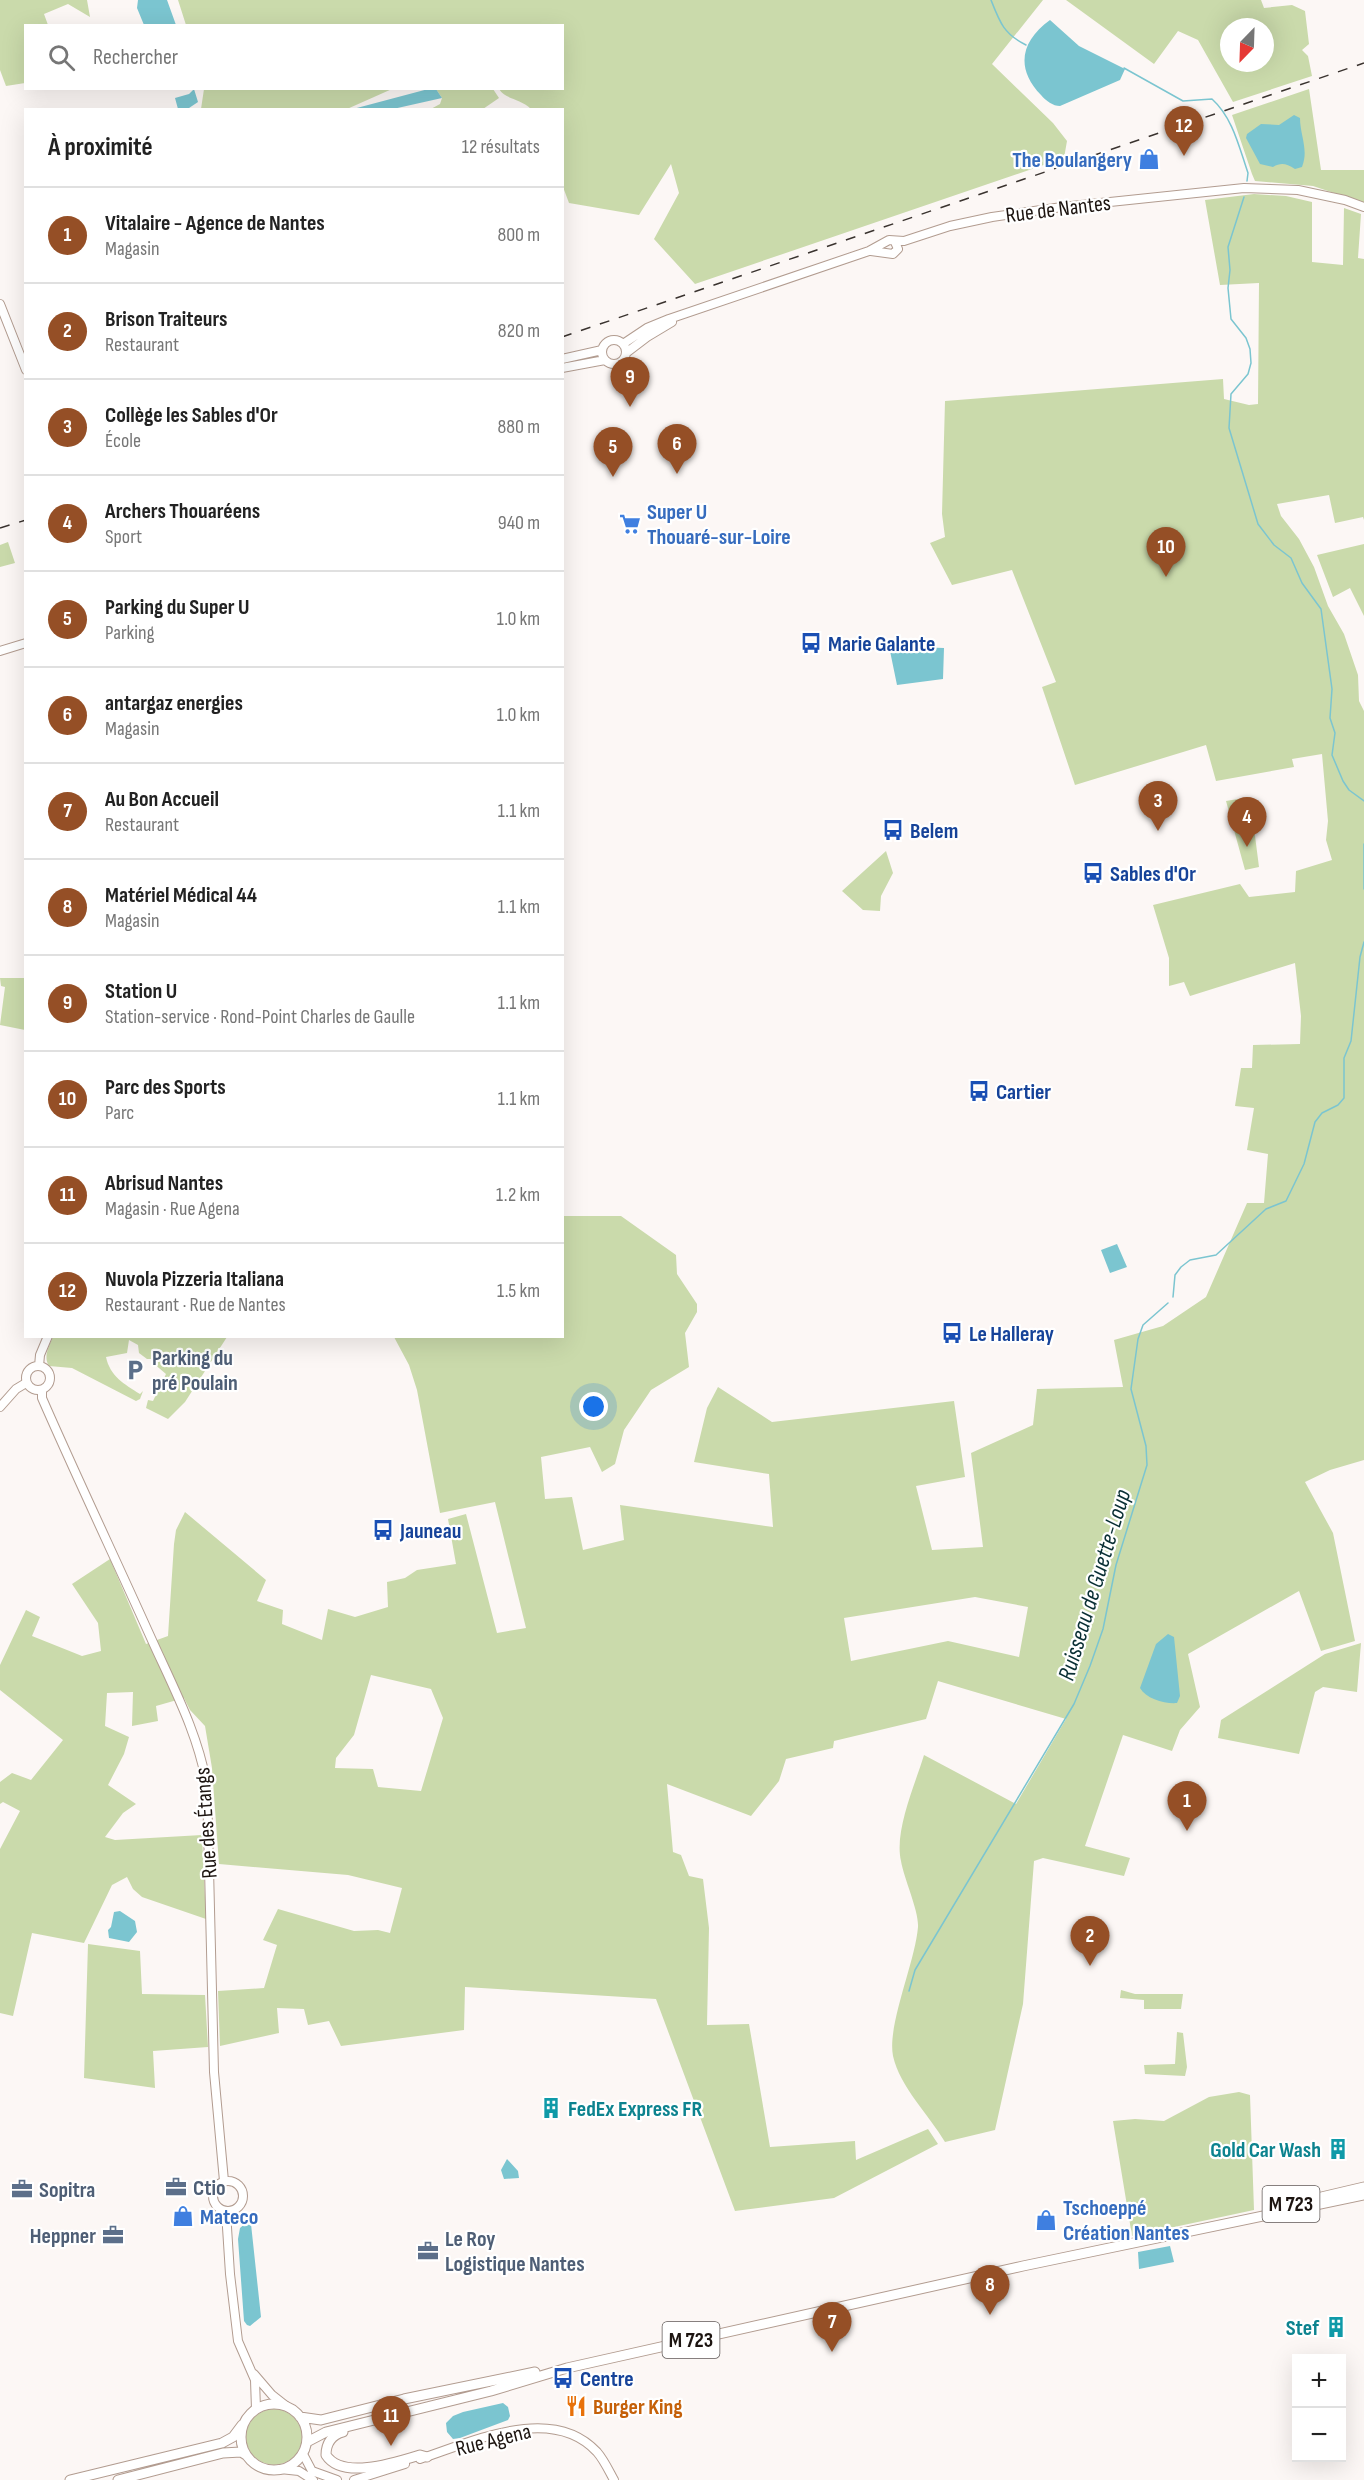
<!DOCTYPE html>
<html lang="fr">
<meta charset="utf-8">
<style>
:root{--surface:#fff;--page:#f2f2f2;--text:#222;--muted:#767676;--line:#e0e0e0;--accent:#954f26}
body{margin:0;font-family:"Sofia Sans Condensed",sans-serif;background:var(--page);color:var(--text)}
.controls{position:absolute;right:18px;bottom:18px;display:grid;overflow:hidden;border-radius:0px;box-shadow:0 6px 24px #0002}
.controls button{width:54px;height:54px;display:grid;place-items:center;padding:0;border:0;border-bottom:2px solid var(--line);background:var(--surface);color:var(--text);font:30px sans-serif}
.compass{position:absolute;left:1220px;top:18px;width:54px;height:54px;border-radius:50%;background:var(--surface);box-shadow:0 6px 24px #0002;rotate:203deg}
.you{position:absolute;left:594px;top:1407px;width:21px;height:21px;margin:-15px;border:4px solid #fff;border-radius:50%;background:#1a73e8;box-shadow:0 0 0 9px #1a73e833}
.badge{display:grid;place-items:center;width:39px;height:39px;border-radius:50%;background:var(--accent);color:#fff;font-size:20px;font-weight:700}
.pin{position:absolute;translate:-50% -50px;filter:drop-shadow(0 2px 3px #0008)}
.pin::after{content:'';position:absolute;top:32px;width:21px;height:18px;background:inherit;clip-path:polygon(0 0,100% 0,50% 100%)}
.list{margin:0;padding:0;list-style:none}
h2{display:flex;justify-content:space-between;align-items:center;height:78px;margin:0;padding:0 24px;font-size:26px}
h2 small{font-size:20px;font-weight:400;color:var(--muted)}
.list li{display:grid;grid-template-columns:39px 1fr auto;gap:18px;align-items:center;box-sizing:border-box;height:96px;padding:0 24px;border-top:2px solid var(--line)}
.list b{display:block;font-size:22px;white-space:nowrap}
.list p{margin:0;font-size:20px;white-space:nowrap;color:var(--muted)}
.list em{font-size:20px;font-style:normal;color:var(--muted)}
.icon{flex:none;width:33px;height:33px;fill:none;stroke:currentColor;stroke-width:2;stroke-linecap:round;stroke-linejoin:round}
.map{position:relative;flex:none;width:1364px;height:2480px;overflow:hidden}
.search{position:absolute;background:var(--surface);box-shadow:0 6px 24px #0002;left:24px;top:24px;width:540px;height:66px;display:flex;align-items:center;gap:15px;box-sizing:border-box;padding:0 21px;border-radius:0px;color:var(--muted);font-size:22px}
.panel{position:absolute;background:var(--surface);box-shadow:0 6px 24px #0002;left:24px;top:108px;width:540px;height:1230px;border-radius:0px}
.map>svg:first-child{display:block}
.green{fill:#cadaab;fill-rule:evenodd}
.water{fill:#7bc5d0}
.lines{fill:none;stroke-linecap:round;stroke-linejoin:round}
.stream{stroke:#7bc5d0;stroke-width:1.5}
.tertiary-casing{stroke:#b29c90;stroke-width:10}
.secondary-casing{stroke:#b29c90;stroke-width:10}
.primary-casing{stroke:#b29c90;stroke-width:11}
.tertiary{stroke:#fff;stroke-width:8}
.secondary{stroke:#fff;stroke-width:8}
.primary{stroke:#fff;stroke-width:9}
.rail{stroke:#3a332f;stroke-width:1.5;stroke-dasharray:10 10;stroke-linecap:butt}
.labels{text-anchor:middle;stroke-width:4.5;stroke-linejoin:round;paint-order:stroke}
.shield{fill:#fff;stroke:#605a58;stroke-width:1.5}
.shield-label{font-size:21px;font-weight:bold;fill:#1c1410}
.shop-label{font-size:22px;font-weight:bold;fill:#366cbe;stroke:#fff;text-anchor:start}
.street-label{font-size:22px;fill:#1c1410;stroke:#fff}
.transit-label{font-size:22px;font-weight:bold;fill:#164399;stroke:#fff;text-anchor:start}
.service-label{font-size:22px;font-weight:bold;fill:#4e5e75;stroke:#fff;text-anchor:start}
.culture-label{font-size:22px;font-weight:bold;fill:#0d838f;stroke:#fff;text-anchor:end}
.food-label{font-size:22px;font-weight:bold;fill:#c56008;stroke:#fff;text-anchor:start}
.water-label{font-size:24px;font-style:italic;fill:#092f34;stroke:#fff}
</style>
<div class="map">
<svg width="1364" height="2480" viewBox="0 0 1364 2480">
<rect width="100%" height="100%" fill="#fcf7f5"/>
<path class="green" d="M0 0H87L90 17 68 4 44 14 48 25 26 26 25 83 6 86 0 70Z
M178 0H1043L992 64 1053 123 1067 141 1064 158 695 284 654 239 679 193 671 164 639 215 569 203 563 187 562 110 531 109C520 98 506 100 499 89L562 88V26L186 25Z
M1066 0H1261L1264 8 1292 5 1305 11 1309 44 1302 50 1308 56 1312 76 1233 102 1198 40 1178 31 1154 64ZM1229 27H1265V63H1229Z
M204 89V88L392 89 347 109H201Z
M436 89H493L499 98 483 109 429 110 440 104 442 98Z
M1309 89 1321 170H1364V203L1313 186 1255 181 1252 174 1232 115Z
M1254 194 1286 196 1312 202V262L1343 265 1344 208 1361 214 1358 258 1364 259V520L1363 517 1335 523 1329 495 1277 504 1281 516 1299 539 1314 567 1328 606 1344 634 1358 675 1359 701 1364 711V1460L1330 1470 1305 1482 1333 1533 1355 1641 1321 1651 1299 1591 1188 1654 1200 1707 1180 1730 1172 1751 1123 1735 1085 1846 1130 1858 1124 1876 1043 1858 1034 1861 1023 2004 995 2130 945 2142C929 2115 900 2087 893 2056 887 2025 915 1963 918 1927 919 1911 904 1879 901 1861 894 1831 915 1785 924 1755L1016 1804 1066 1719 938 1681 926 1719 834 1741 833 1748 786 1759 779 1781 751 1816 667 1784 673 1852 681 1855 689 1876 703 1879 709 1928 707 2025 749 2024 770 2147 855 2141 856 2160 928 2129 938 2144 834 2198 735 2211 656 1999 465 1987 464 2030 341 2046 329 2021 308 2025 304 2009 277 2008 279 2033 220 2046 218 1991 264 1988 277 1945 263 1940 278 1909 354 1931 378 1930 390 1933 402 1888 348 1875 219 1864 212 1768 205 1726 190 1710 184 1698 156 1706 158 1721 132 1726 133 1692 107 1693 105 1726 129 1737 124 1754 108 1785 136 1804 123 1813 105 1837 115 1840 202 1835 206 1919 142 1897 133 1889 127 1877 112 1885 84 1943 32 1933 13 2016 0 2013V1849L20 1811 3 1802 0 1804V1782L12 1773 31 1780 63 1740 0 1690V1665L26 1610 40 1617 32 1636 82 1656 101 1651 98 1623 72 1584 110 1559 146 1644 168 1636 174 1544 176 1530 185 1512 266 1580 257 1601 283 1610 282 1624 322 1640 328 1609 355 1617 388 1607 387 1582 405 1578 417 1570 456 1564 448 1519 466 1514 497 1633 526 1628 495 1502 440 1513 417 1390 409 1365 394 1337 562 1336 563 1216H621L676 1255 677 1274 697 1304V1312L685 1333 689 1367 651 1390 624 1430 615 1464 602 1472 590 1447 541 1457 545 1499 572 1497 583 1550 624 1540 620 1505 773 1527 769 1474 694 1462 707 1408 718 1387 772 1422 954 1401 965 1477 916 1486 932 1550 983 1547 971 1453 1033 1425 1037 1389 1123 1387 1114 1340 1163 1326 1206 1297 1247 1203H1264L1268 1154 1247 1150 1254 1108 1235 1106 1241 1068H1252L1253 1045 1300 1044 1301 1016 1295 963 1190 996 1184 982 1169 986V958L1153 905 1240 884 1249 897 1295 892 1296 871 1332 860 1326 840 1328 821 1322 754 1292 759 1294 767 1216 781 1206 745 1075 785 1042 687 1056 682 1012 570 952 585 930 543 945 537 942 514 945 401 1223 379 1224 399 1249 405 1258 404 1259 283 1220 285 1205 200ZM975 1597 1028 1607 1019 1657 948 1641 851 1661 844 1618ZM371 1675 431 1689 443 1718 421 1791 378 1787 373 1769 335 1768 336 1758 354 1735Z
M8 542 15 563 0 567V545Z
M1364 544V616L1350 588 1333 597 1317 555Z
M1250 797 1259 867 1245 870 1226 801Z
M886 851 893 873 881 896 880 911 863 910 842 891Z
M0 978H25V1030L0 1025 5 987 1 986Z
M53 1337V1336L227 1337 185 1402 168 1419 146 1408 148 1400 153 1401 166 1374 153 1363 152 1359H147L139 1353 138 1345 129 1340 127 1353 106 1357C110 1376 124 1384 140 1394L143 1391 140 1399 136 1401 72 1368 49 1366C43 1357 49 1346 53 1337Z
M1361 1643 1357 1692 1323 1687 1315 1692 1299 1754 1218 1738 1221 1720 1325 1654Z
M88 1944 140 1951 142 1994 205 1995 208 2047 153 2051 155 2088 84 2078Z
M1121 1990 1135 1994H1183L1181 2009H1144V2000L1120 1998Z
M1177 2032 1183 2033 1187 2067 1185 2076 1145 2074 1144 2065 1175 2064Z
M1239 2092 1250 2095 1254 2210 1132 2236 1113 2121 1135 2119 1164 2121 1209 2097Z
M246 2437a28 28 0 1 1 56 0a28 28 0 1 1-56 0Z"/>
<path class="water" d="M138 0H167L176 25H144L137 8Z
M1050 20 1079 46 1125 69 1120 80 1060 106C1053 106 1046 101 1041 95 1015 68 1021 41 1050 20Z
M432 88 436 89 442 98 393 109H353Z
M194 89 198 102 189 108 178 109 175 98 189 94Z
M1294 115 1300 118C1300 135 1309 150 1302 167L1295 169C1286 164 1282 162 1273 167L1260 164 1246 138 1247 134 1261 124 1279 125Z
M918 647 944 648 943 679 897 685 890 651Z
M1117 1244 1127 1267 1110 1273 1101 1250Z
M1168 1634 1174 1637 1180 1696 1177 1703C1165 1704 1146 1699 1140 1688L1156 1644Z
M120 1911 135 1921 137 1932 129 1942 109 1938 108 1930 111 1927 114 1912Z
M507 2159 518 2171 519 2178 504 2179 501 2170Z
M247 2222 251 2224 261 2317 250 2326 247 2325 244 2321 238 2239 240 2228Z
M1170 2246 1174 2262 1139 2269 1138 2252Z
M503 2403 508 2407 510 2416 508 2420 460 2438 453 2439 447 2432 446 2423 453 2416 463 2412Z"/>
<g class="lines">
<path class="stream" d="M991 0C1000 23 1004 34 1026 45
M1124 68 1183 101 1212 99C1233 118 1239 147 1248 173L1247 181
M1244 197 1228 247 1230 270 1228 288 1231 319 1246 338 1250 349 1251 363 1248 374 1231 394 1229 428 1258 524 1274 545 1291 558 1302 583 1321 609 1332 689 1330 718 1335 733 1332 755 1343 781 1349 790 1364 801
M1364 844V889
M1173 1297 1175 1275 1181 1267 1190 1260 1216 1255 1266 1209 1286 1201 1304 1164 1315 1122 1322 1113 1338 1105 1344 1098V1058L1351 1041 1360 957 1364 942
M909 1991 915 1970 1074 1704 1090 1666 1103 1629 1116 1565 1147 1465 1146 1446 1131 1389 1138 1339 1143 1325 1168 1303"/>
<defs>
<path id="tertiary" d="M871 251 893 254 898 249 895 242
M602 352a12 12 0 1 1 24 0a12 12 0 1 1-24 0Z
M623 344 647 328 669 319 869 251 889 240 904 241 950 226 992 217 1062 207 1244 188 1298 190 1345 200 1364 207
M626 353 647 337 672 322
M562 359 602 350
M562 368 605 360
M0 651 26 643
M0 1407 16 1389 26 1383"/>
<path id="secondary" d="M0 304 26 370
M26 1378a12 12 0 1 1 24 0a12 12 0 1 1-24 0Z
M39 1366 40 1355 48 1336
M42 1390V1398C77 1478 115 1558 151 1638 173 1687 199 1735 207 1787L214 2072 224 2181
M213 2196a15 15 0 1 1 30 0a15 15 0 1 1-30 0Z
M226 2212 230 2274 238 2341 255 2380 256 2409
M254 2374 272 2395 286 2406
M303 2454 312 2471 337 2480
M420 2459C472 2442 552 2403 597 2452 604 2460 609 2471 614 2480
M280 2469 299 2471 313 2480
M354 2480 405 2464"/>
<path id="primary" d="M1313 2199 1364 2187
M241 2437a33 33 0 1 1 66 0a33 33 0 1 1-66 0Z
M300 2417 321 2420 404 2399 535 2372
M343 2432C332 2435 326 2443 326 2455 342 2480 394 2463 420 2455L427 2457
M307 2442 326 2432 491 2391 567 2368 1023 2266 1364 2195
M70 2480 222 2443 233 2437 242 2425
M118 2480 223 2453 241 2452 246 2455"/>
</defs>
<use href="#tertiary" class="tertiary-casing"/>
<use href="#secondary" class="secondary-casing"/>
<use href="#primary" class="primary-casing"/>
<use href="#tertiary" class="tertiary"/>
<use href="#secondary" class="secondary"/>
<use href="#primary" class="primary"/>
<path class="rail" d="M562 337 1364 63
M0 528 26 520"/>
</g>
<defs>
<symbol id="shop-bare" viewBox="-9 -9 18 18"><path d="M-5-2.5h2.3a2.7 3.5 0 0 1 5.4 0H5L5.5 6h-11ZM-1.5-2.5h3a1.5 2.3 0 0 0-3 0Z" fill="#3f7fe0" stroke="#fff" stroke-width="2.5" paint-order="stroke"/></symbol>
<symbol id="supermarket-bare" viewBox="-9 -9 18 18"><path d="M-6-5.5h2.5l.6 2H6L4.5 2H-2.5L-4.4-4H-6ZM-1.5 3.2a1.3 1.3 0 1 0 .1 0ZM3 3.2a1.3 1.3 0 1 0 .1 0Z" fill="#3f7fe0" stroke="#fff" stroke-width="2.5" paint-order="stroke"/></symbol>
<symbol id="bus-bare" viewBox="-9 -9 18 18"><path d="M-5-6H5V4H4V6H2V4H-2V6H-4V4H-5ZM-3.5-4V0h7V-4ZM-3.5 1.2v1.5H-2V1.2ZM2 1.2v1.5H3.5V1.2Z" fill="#1a4fb4" stroke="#fff" stroke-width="2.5" paint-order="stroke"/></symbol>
<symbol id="parking-bare" viewBox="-9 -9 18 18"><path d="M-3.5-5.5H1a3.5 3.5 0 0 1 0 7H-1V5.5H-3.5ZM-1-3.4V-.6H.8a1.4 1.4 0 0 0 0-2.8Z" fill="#5c6f8a" stroke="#fff" stroke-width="2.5" paint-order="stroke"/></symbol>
<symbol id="building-bare" viewBox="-9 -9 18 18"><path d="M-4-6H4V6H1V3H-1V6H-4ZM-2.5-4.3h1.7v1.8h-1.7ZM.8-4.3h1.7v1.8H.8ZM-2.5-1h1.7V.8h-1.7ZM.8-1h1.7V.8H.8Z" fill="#0f9aa8" stroke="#fff" stroke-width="2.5" paint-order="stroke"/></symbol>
<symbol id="office-bare" viewBox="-9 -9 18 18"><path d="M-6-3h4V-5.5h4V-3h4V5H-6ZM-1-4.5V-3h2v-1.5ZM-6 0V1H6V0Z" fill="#5c6f8a" stroke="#fff" stroke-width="2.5" paint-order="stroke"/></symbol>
<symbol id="restaurant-bare" viewBox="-9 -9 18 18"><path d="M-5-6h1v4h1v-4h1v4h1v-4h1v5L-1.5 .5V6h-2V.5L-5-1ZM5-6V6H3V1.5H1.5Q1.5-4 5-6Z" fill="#e8710a" stroke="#fff" stroke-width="2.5" paint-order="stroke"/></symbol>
</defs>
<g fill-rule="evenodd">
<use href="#shop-bare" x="1134" y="144" width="30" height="30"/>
<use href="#supermarket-bare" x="615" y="509" width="30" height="30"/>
<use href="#bus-bare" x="796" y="628" width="30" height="30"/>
<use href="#bus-bare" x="878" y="815" width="30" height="30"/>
<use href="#bus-bare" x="1078" y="858" width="30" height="30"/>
<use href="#bus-bare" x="964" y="1076" width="30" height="30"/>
<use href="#bus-bare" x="937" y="1318" width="30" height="30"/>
<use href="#parking-bare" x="120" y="1355" width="30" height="30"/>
<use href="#bus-bare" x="368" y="1515" width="30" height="30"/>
<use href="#building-bare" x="536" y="2093" width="30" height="30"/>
<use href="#building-bare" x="1323" y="2134" width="30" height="30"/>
<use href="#office-bare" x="161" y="2172" width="30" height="30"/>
<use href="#office-bare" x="7" y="2174" width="30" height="30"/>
<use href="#shop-bare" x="168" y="2201" width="30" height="30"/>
<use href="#shop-bare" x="1031" y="2205" width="30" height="30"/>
<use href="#office-bare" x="98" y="2220" width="30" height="30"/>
<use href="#office-bare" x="413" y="2236" width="30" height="30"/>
<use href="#building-bare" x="1321" y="2312" width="30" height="30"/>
<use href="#bus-bare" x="548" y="2363" width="30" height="30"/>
<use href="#restaurant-bare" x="561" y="2391" width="30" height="30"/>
</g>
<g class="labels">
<g class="shield">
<rect x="1262.5" y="2186" width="57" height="36" rx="4.5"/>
<rect x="662.5" y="2322" width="57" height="36" rx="4.5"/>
</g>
<g class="shield-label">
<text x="1291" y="2211">M 723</text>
<text x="691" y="2347">M 723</text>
</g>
<g class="shop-label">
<text x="1132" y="167" text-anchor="end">The Boulangery</text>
<text x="647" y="519">Super U<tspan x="647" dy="25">Thouaré-sur-Loire</tspan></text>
<text x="1063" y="2215">Tschoeppé<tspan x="1063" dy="25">Création Nantes</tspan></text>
<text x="200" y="2224">Mateco</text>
</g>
<g class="street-label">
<text transform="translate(1058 208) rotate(-7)" y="8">Rue de Nantes</text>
<text transform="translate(205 1823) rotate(-94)" y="8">Rue des Étangs</text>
<text transform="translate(493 2439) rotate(-14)" y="8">Rue Agena</text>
</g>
<g class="transit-label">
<text x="828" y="651">Marie Galante</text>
<text x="910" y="838">Belem</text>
<text x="1110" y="881">Sables d'Or</text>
<text x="996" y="1099">Cartier</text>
<text x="969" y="1341">Le Halleray</text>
<text x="400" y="1538">Jauneau</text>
<text x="580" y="2386">Centre</text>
</g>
<g class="service-label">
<text x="152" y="1365">Parking du<tspan x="152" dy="25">pré Poulain</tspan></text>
<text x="193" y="2195">Ctio</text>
<text x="39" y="2197">Sopitra</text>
<text x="96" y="2243" text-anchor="end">Heppner</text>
<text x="445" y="2246">Le Roy<tspan x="445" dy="25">Logistique Nantes</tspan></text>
</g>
<g class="culture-label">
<text x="568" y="2116" text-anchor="start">FedEx Express FR</text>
<text x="1321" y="2157">Gold Car Wash</text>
<text x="1319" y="2335">Stef</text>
</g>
<g class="food-label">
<text x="593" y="2414">Burger King</text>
</g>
<g class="water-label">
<text transform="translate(1094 1585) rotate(-73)" y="8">Ruisseau de Guette-Loup</text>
</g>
</g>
</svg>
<div class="controls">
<button>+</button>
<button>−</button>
</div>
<svg class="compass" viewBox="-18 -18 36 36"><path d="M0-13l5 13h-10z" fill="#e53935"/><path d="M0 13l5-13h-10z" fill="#767676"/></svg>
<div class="you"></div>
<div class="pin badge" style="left:1187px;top:1831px">1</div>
<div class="pin badge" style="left:1090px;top:1966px">2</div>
<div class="pin badge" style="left:1158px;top:831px">3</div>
<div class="pin badge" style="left:1247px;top:847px">4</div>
<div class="pin badge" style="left:613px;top:477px">5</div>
<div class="pin badge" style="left:677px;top:474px">6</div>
<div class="pin badge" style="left:832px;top:2352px">7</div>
<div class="pin badge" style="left:990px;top:2315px">8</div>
<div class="pin badge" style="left:630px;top:407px">9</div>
<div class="pin badge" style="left:1166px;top:577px">10</div>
<div class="pin badge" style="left:391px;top:2446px">11</div>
<div class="pin badge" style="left:1184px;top:156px">12</div>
<div class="search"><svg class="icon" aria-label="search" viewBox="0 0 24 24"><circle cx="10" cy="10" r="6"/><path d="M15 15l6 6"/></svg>Rechercher</div>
<section class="panel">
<h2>À proximité<small>12 résultats</small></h2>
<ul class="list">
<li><span class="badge">1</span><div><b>Vitalaire - Agence de Nantes</b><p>Magasin</p></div><em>800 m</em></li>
<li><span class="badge">2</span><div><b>Brison Traiteurs</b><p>Restaurant</p></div><em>820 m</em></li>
<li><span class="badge">3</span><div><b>Collège les Sables d'Or</b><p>École</p></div><em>880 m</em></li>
<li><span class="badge">4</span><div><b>Archers Thouaréens</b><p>Sport</p></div><em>940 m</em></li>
<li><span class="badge">5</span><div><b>Parking du Super U</b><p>Parking</p></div><em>1.0 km</em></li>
<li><span class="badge">6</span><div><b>antargaz energies</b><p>Magasin</p></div><em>1.0 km</em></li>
<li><span class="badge">7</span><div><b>Au Bon Accueil</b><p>Restaurant</p></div><em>1.1 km</em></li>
<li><span class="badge">8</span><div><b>Matériel Médical 44</b><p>Magasin</p></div><em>1.1 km</em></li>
<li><span class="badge">9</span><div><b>Station U</b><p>Station-service · Rond-Point Charles de Gaulle</p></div><em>1.1 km</em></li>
<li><span class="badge">10</span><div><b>Parc des Sports</b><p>Parc</p></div><em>1.1 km</em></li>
<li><span class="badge">11</span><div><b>Abrisud Nantes</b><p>Magasin · Rue Agena</p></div><em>1.2 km</em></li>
<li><span class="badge">12</span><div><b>Nuvola Pizzeria Italiana</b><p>Restaurant · Rue de Nantes</p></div><em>1.5 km</em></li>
</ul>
</section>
</div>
